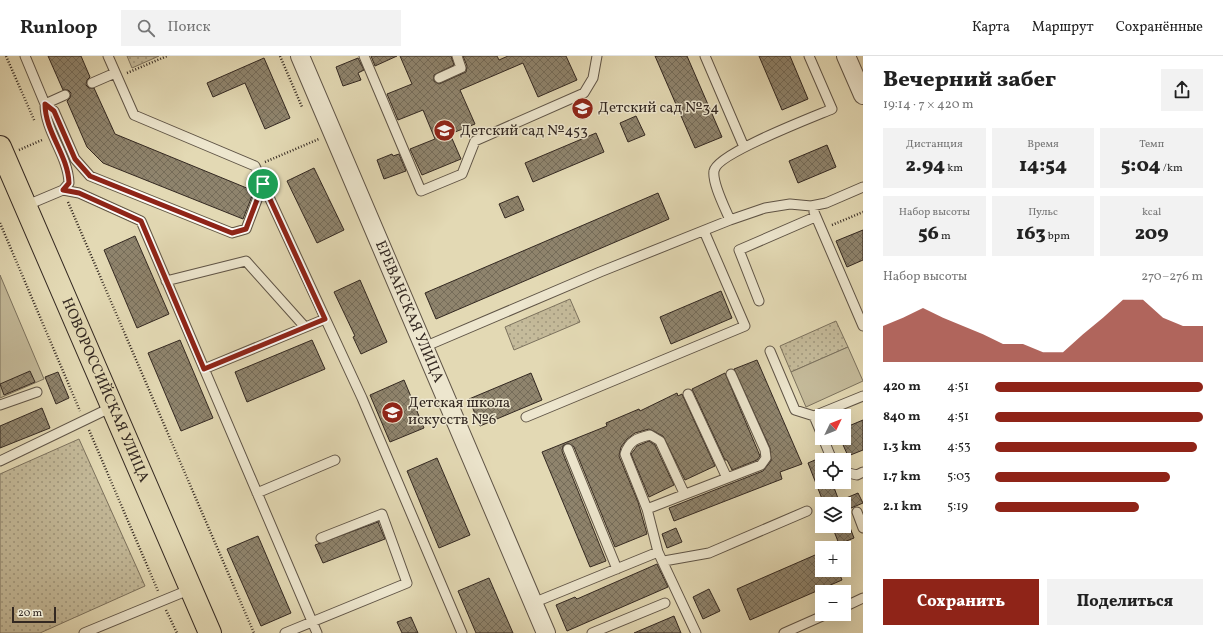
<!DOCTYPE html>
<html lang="ru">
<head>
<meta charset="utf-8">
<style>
  :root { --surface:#fff; --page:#f2f2f2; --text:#222; --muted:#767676; --line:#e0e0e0; --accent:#8f2418 }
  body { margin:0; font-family:Vollkorn,serif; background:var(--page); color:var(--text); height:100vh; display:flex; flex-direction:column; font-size:15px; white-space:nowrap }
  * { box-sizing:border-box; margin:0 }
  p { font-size:13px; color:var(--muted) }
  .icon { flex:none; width:22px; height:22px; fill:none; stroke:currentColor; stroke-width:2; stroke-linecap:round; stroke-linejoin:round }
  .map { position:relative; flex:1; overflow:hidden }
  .details { display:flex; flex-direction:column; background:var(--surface); width:360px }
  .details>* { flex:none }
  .needle { width:26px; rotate:47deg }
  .buttons { position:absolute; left:815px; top:353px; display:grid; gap:8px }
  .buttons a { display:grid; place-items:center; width:36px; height:36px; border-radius:0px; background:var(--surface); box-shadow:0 4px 16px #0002; font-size:20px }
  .scale { position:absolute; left:12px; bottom:10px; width:44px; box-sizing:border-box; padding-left:4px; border:2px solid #332821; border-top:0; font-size:11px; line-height:14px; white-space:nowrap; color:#332821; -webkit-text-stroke:3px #ede6ce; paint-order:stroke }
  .pin { position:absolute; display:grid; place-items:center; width:34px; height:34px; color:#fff; margin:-17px; border:2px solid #fff; border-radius:50%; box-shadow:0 1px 4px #0007 }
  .round { display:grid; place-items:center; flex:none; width:42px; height:42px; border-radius:0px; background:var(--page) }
  .head { display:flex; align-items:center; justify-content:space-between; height:68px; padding:0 20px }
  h1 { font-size:22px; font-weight:800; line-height:30px }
  .stats { display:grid; grid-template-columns:repeat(3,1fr); gap:6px; height:68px; padding:4px 20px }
  .stats div { display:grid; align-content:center; border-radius:0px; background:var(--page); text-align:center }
  .stats b { font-size:20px; font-weight:800 }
  .stats small { font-size:11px; font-weight:400 }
  .stats p { font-size:11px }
  .chart { height:112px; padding:8px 20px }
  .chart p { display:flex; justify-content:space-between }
  .chart svg { width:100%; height:72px; margin-top:4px; fill:var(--accent); opacity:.7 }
  .action { display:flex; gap:8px; margin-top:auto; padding:8px 20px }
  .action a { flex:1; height:46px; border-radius:0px; background:var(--accent); color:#fff; font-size:16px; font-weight:800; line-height:46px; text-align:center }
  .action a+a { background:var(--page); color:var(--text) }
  ul { padding:0 20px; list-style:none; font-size:13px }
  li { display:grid; grid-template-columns:64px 48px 1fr; align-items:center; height:30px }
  li i { height:10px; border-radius:5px; background:var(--accent) }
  header { display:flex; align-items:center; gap:24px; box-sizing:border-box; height:56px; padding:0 20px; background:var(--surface); border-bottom:1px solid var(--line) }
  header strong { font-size:19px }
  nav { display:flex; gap:22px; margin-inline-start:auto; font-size:14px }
  .search { width:280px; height:36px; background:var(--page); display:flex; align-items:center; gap:10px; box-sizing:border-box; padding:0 14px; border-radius:0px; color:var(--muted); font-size:15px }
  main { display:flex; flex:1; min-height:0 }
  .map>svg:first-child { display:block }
  .park { fill:url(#park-dots); stroke:#7c725e }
  .garden { fill:#c5bb9b; stroke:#7c725e }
  .building { fill:url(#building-cross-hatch); stroke:#332821 }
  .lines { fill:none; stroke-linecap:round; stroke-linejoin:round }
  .lane-casing { stroke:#5f5446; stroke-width:11 }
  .street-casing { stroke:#5f5446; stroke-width:20 }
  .primary-casing { stroke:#332821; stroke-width:24 }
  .path { stroke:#332821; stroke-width:2.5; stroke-dasharray:1 2; stroke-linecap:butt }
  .lane { stroke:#ede6ce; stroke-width:9 }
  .street { stroke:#ede6ce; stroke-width:18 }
  .primary { stroke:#e3d9b4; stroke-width:22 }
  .route-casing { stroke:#fff; stroke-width:8 }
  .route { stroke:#8f2418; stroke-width:5 }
  .labels { text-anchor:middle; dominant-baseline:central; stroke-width:3; stroke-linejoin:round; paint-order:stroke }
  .poi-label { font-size:15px; fill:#332821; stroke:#ede6ce; text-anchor:start }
  .street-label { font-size:15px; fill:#332821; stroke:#ede6ce }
</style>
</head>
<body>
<header>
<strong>Runloop</strong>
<div class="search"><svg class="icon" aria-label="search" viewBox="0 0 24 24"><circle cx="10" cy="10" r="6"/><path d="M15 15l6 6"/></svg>Поиск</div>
<nav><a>Карта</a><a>Маршрут</a><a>Сохранённые</a></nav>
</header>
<main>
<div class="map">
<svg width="863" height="577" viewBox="0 0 863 577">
  <defs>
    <pattern id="park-dots" width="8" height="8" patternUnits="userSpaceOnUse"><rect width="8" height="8" fill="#c5bb9b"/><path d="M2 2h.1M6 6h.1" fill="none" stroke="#a1987e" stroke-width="1.8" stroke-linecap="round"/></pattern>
    <pattern id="building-cross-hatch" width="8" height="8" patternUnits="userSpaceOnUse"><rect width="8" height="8" fill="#8f846d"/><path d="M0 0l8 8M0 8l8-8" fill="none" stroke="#756c59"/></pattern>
  </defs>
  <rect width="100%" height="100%" fill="#e3d9b4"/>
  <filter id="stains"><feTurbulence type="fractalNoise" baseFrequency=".005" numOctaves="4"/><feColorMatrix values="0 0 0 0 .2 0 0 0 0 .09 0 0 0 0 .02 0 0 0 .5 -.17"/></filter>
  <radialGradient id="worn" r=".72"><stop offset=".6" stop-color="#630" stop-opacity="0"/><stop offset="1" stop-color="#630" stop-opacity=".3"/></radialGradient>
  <!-- park -->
  <path class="park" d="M127 0H159L132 12Z
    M570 243 580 266 514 294 505 271Z
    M836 265 848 291 791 316 780 290Z
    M79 383 145 530 40 577H0V418Z"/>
  <!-- garden -->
  <path class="garden" d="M0 219 44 323 0 342Z
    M848 291 863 325 806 351 791 316Z"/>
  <!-- building -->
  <path class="building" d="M48 0H81L90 21 87 24 86 29 89 32H94L115 78 254 135 243 163 103 107 87 91 67 45 70 42 71 37 68 34H63Z
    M371 0H397L375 10Z
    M400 0H451L454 9 434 19V25L439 28 466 16 467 10 463 0H497L499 4 508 0H566L577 24 538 41 523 7 460 34 475 68 450 78 461 103 422 119 410 93 435 83 423 54 398 64 387 38 412 28Z
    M655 0H687L722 81 695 92Z
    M759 0H790L808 43 782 54Z
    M264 2 290 62 265 73 245 27 213 41 207 27Z
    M358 2 364 14 358 17 361 24 343 30 336 11Z
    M636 60 645 79 628 86 620 67Z
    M596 77 604 96 533 126 525 107Z
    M827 89 836 111 798 127 789 105Z
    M392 98 393 100 399 98 406 115 384 123 377 104Z
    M314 112 344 174 317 187 287 125Z
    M658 137 669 163 436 263 425 237Z
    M518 140 524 154 505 162 499 148Z
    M863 174V204L847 211 836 185Z
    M135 180 169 258 137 272 104 194Z
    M360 224 387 286 361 298 353 281 355 280 334 236Z
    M721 235 732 262 671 288 660 261Z
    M180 284 213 362 181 375 148 297Z
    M312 284 325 313 247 346 235 316Z
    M757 304 802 408 780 416 782 423 674 465 669 452 763 415 771 405 770 392 734 313Z
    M30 315 35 326 4 339 0 328Z
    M58 316 69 342 56 348 45 321Z
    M531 317 542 344 480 370 469 343Z
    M725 317 760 400 757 404 732 414 727 404H725L692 333Z
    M404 324 424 372 390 386 370 339Z
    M677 337 678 340 682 338 715 410 685 424 663 380 649 373 635 377 627 383 621 391 619 400 638 446 647 478 615 491 574 391 568 387 563 390 562 395 606 505 590 511 542 396 607 370 606 367 639 353 640 355Z
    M42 352 50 372 0 392V370Z
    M863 364V394L848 400 840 382H844V372Z
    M649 385 655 389 674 429 649 441 631 398 637 390Z
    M822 401V426H832L839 445 858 437 863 447 844 455V448H824L808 407Z
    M437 402 470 479 439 492 407 415Z
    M844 456 854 482 839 488 832 470H844Z
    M378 466 385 483 323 507 315 489Z
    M676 472 682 486 667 492 662 478Z
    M258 480 291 557 261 570 227 493Z
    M822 496V514H838L842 524 750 564 737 533Z
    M657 508 668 531 567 575 556 549 575 541 577 543Z
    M489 522 513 577H476L458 535Z
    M709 533 720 555 703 563 693 541Z
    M674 560 681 577H634Z
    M411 561 418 577H402L397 566Z"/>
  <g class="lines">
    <defs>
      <path id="lane" d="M25 0 45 48 54 55 75 103 90 120 232 177 246 173 263 128 255 110 134 59 108 0
        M364 0 421 135 462 118 475 85 584 37 593 22 597 0
        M705 0 744 91
        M439 22 461 12 457 0
        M92 27 115 17
        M263 128 362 342 462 577
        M63 134 79 137 141 165 317 577
        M25 150 63 134 69 127C68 99 45 76 45 48L65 39
        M814 156 863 270
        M730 164C725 152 712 127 714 115 716 98 813 61 832 53L809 0
        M166 225 246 205 305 271
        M759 245 739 194 815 161
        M424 291 600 216 730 164 765 152 790 148 811 150 826 147 863 131
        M770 295 795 354 814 360
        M204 313 325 263
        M688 338 727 422
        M0 349 37 336
        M526 361 745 270 704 175
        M822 379 814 360 863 340
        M823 382 832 404
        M568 393 617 513
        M0 405 112 351
        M844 416 857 419 863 416
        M257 437 335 404
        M684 437 660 385 650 379C637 382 629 385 625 398L647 453 658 496 696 577
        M647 453 761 409 766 402 765 394 731 318
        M857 456 863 472
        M664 505 709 497 807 455
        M533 547 658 496
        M844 551 863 542
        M84 577 191 533
        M285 577 407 527 382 458 321 482
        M592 577 665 547
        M784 577 827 558"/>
      <g id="street">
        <path id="s1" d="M300 0 546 577"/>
        <path d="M846 0 863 39"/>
      </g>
      <g id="primary">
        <path id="s2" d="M0 91 210 577"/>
      </g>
    </defs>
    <!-- lane casing -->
    <use href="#lane" class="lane-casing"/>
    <!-- street casing -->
    <use href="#street" class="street-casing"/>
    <!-- primary casing -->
    <use href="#primary" class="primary-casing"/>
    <!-- path -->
    <path class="path" d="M6 0 35 66
      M280 0 302 51
      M127 17 167 0
      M19 94 42 84
      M265 106 319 83
      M68 146 254 577
      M0 167 80 355
      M832 169 863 156
      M89 374 158 535
      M166 554 177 577"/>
    <!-- lane -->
    <use href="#lane" class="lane"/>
    <!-- street -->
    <use href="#street" class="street"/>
    <!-- primary -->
    <use href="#primary" class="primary"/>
  </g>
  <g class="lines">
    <defs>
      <path id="route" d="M45 48 54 55 75 103 90 120 232 177 246 173 263 128 325 263 204 313 141 165 79 137 63 134 69 127C68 99 45 76 45 48Z"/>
    </defs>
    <!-- route casing -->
    <use href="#route" class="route-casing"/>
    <!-- route -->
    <use href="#route" class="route"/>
  </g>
  <!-- icons -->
  <defs>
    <symbol id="school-disc" viewBox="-11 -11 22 22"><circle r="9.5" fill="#8f2418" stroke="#ede6ce"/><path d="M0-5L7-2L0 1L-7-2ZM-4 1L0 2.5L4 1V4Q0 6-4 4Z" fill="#fff"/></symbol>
  </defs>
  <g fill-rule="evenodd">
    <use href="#school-disc" x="570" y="40" width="25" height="25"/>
    <use href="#school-disc" x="432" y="62" width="25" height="25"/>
    <use href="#school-disc" x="380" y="344" width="25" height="25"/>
  </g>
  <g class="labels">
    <!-- poi labels -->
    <g class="poi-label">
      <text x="598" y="52">Детский сад №34</text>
      <text x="460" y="75">Детский сад №453</text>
      <text x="408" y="347">Детская школа<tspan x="408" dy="17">искусств №6</tspan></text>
    </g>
    <!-- street labels -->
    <g class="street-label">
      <text stroke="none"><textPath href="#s1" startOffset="278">ЕРЕВАНСКАЯ УЛИЦА</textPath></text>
      <text stroke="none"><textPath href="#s2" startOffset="265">НОВОРОССИЙСКАЯ УЛИЦА</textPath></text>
    </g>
  </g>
  <rect width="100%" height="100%" filter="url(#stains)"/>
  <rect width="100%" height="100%" fill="url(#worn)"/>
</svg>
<div class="buttons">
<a><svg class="needle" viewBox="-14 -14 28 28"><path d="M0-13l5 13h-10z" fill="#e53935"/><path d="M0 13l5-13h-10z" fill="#767676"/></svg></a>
<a><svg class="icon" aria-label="locate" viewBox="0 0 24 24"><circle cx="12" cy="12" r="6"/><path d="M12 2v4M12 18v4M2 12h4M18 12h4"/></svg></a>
<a><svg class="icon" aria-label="layers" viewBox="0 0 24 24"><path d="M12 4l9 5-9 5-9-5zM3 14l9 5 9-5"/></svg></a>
<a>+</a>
<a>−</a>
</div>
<div class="scale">20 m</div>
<div class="pin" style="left:263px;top:128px;background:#1e9e55"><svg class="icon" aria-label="arrive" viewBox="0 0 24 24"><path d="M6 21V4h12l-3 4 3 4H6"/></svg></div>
</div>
<section class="details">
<div class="head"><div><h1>Вечерний забег</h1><p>19:14 · 7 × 420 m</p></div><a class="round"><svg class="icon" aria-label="share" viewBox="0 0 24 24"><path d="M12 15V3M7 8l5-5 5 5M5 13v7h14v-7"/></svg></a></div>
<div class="stats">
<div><p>Дистанция</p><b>2.94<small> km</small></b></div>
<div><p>Время</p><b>14:54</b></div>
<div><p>Темп</p><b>5:04<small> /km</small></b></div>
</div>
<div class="stats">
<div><p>Набор высоты</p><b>56<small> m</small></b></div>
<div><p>Пульс</p><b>163<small> bpm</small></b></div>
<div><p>kcal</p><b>209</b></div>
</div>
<div class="chart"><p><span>Набор высоты</span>270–276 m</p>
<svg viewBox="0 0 160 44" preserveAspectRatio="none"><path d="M0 44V22L10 17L20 11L30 17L40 22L50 27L60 33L70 33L80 38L90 38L100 27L110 17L120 6L130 6L140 17L150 22L160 22V44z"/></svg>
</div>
<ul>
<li><b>420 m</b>4:51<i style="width:100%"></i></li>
<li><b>840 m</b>4:51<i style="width:100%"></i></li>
<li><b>1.3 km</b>4:53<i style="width:97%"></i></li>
<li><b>1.7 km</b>5:03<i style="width:84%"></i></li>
<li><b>2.1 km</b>5:19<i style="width:69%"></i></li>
</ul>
<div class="action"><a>Сохранить</a><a>Поделиться</a></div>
</section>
</main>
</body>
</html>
